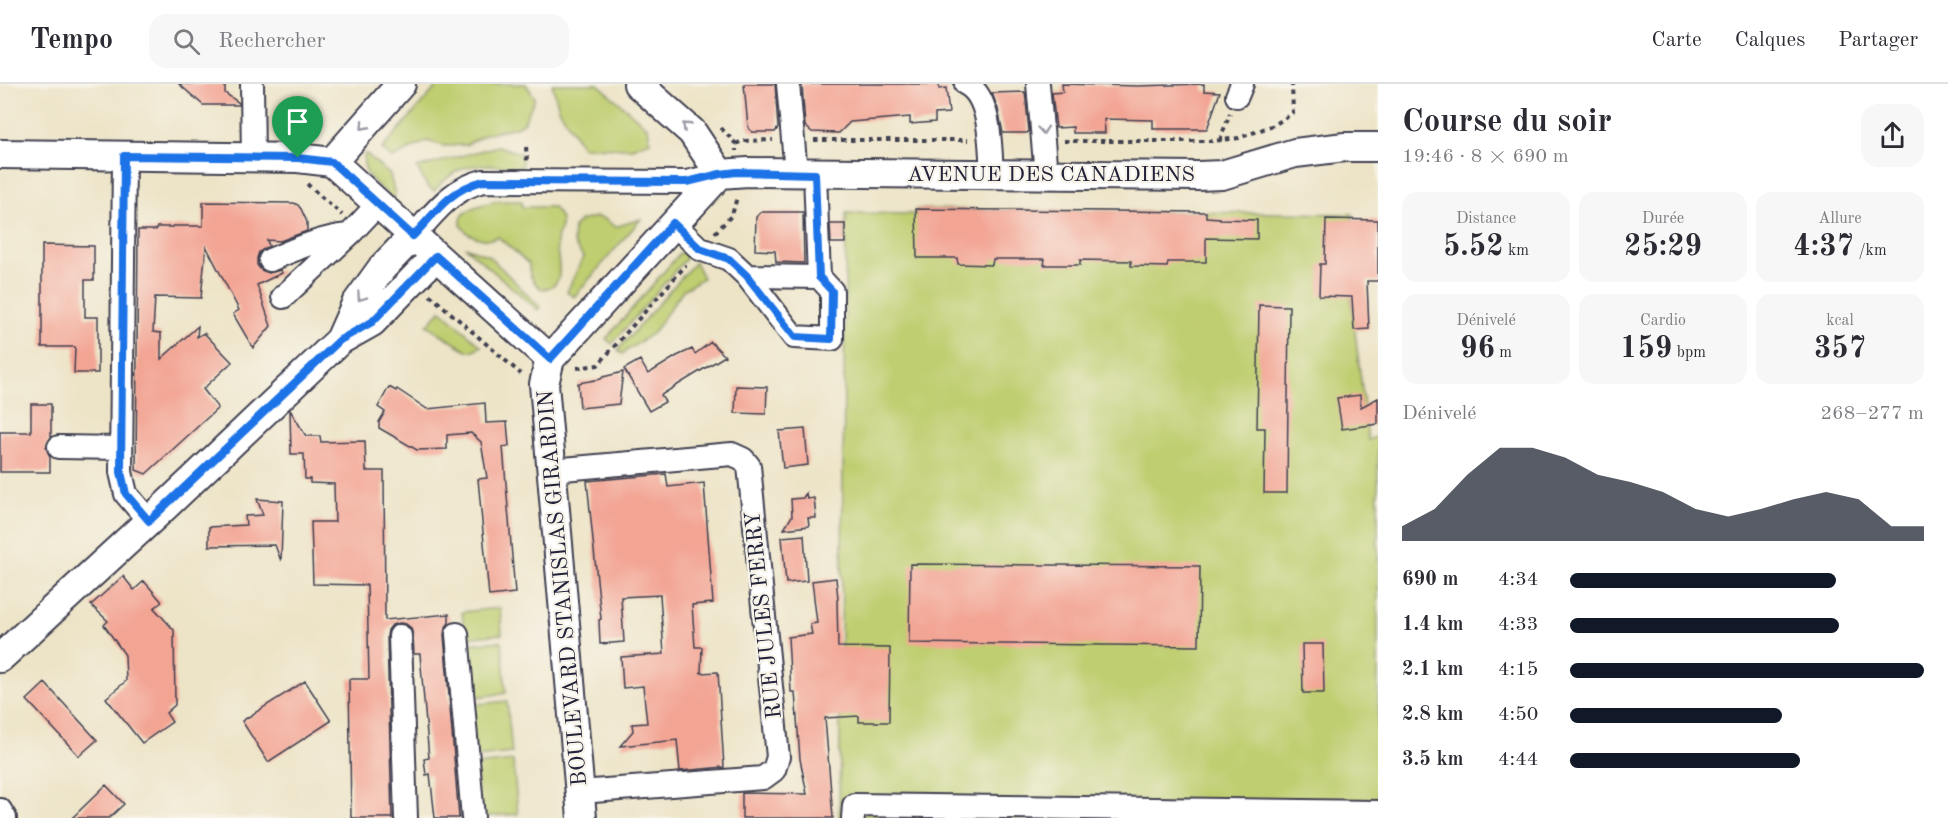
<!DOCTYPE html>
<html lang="fr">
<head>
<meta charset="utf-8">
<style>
  :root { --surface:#fff; --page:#f7f7f7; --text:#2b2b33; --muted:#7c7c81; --line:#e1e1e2; --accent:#111827 }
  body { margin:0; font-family:"Old Standard TT",serif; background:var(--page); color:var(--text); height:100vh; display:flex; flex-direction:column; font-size:22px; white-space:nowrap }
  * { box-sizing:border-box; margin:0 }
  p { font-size:20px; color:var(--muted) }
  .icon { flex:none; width:33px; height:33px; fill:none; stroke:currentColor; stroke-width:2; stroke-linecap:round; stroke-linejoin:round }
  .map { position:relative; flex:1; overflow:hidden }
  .sheet { display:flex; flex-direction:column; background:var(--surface); width:570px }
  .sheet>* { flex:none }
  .pin { position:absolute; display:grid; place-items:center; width:51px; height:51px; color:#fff; margin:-62px -26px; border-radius:50% 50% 50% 0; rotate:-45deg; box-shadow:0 0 6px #0007 }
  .pin .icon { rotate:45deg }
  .round { display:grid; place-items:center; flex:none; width:63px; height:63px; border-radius:18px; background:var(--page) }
  .summary { display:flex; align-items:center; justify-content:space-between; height:102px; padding:0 24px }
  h1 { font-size:33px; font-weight:700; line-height:45px }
  .stats { display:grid; grid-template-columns:repeat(3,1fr); gap:9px; height:102px; padding:6px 24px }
  .stats div { display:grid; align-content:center; border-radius:15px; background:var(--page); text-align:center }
  .stats b { font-size:30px; font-weight:700 }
  .stats small { font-size:16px; font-weight:400 }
  .stats p { font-size:16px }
  .chart { height:168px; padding:12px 24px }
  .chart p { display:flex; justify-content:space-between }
  .chart svg { width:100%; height:108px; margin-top:6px; fill:var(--accent); opacity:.7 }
  ul { padding:0 24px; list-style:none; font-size:20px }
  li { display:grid; grid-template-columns:96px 72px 1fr; align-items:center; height:45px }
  li i { height:15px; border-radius:8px; background:var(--accent) }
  header { display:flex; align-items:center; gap:36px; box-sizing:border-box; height:84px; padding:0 30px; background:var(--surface); border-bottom:2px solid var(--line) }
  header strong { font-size:28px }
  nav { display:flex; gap:33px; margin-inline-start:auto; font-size:21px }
  .search { width:420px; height:54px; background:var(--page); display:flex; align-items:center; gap:15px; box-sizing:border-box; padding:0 21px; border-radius:18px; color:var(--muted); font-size:22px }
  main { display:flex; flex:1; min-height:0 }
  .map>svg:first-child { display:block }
  .green { fill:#bfce70; stroke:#707856; stroke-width:1.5 }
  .building { fill:#f3a594 }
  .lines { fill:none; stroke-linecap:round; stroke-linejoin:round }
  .minor-casing { stroke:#403f50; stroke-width:26 }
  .major-casing { stroke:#403f50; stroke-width:32 }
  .path { stroke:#403f50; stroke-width:4; stroke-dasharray:4.5 4.5; stroke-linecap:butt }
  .minor { stroke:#fff; stroke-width:22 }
  .major { stroke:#fff; stroke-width:28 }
  .oneway { stroke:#9c9ca7 }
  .route-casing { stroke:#fff; stroke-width:12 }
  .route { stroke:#1a73e8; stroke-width:8 }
  .labels { text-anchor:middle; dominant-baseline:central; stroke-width:4.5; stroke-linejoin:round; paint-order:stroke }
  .street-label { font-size:22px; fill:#22223b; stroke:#f7f3e8 }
</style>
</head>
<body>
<header>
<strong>Tempo</strong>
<div class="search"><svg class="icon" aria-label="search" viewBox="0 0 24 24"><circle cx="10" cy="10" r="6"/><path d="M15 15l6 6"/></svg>Rechercher</div>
<nav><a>Carte</a><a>Calques</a><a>Partager</a></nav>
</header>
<main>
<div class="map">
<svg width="1378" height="734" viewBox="0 0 1378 734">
  <rect width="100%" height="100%" fill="#f7f3e8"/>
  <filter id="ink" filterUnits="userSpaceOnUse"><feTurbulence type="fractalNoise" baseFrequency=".0167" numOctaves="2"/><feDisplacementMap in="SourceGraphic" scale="12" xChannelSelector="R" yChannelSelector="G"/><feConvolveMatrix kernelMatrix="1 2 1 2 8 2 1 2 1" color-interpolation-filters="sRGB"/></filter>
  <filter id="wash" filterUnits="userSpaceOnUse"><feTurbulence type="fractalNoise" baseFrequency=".008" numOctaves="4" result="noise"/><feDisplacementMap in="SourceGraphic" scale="24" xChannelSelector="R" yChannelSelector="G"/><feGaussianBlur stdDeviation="1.35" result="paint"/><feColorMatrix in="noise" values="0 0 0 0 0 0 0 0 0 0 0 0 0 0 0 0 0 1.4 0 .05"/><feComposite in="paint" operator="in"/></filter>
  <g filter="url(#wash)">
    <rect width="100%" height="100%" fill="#ede4c7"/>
    <!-- green -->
    <path class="green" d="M439 0H526L535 14 524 38 516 43 486 50 466 61 444 62 427 57 392 74 382 65Z
      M552 0H598L648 44 650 57 632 64 582 63 559 25Z
      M498 62 522 70V83C481 82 463 73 434 107L427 102 417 84Z
      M365 69 390 91 395 111 393 115C379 102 359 91 365 69Z
      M496 117H522V123H553C570 143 556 142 557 162 557 178 568 203 542 205 532 198 529 192 529 180L498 153C480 161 451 145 464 130 471 122 486 120 496 117Z
      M916 125 1353 130 1350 187 1352 222 1368 356 1378 352V734H839L846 129 916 130Z
      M596 133 605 135 615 143 641 135 574 213 567 208 583 173 573 158 574 143 580 137Z
      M465 163 489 172 540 223 538 226Z
      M681 168 689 171 612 260 606 255Z
      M695 178 703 194 683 206 653 249 622 270 618 266Z
      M441 226 481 262 472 267H467L427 241Z
      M500 524 502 550 465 554 462 528Z
      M502 557 506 609 469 614 465 560Z
      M507 617 512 669 476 673 470 621Z
      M513 677 518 730 480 733 476 681Z"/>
    <g id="blocks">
      <!-- building -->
      <path class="building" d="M179 0H225V9L239 19V21H203Z
        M744 0H775L778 44 775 48H752L748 43Z
        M802 0H939V5L946 4 949 29 935 30V38L910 40V33L850 38 839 49 812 48 805 42Z
        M1062 0 1138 2 1204 0V7L1220 8 1207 45H1153V36L1104 35 1105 49H1073V43L1056 44 1052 9 1063 8Z
        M1025 8 1029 47 1027 49H1003L998 25 992 9Z
        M203 118 294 119 298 121 301 125 307 138V147L280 157 267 156 269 162 259 168 257 174V181L261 186 269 189 281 186 282 189 257 201 271 242 253 264 233 230 239 226 206 162 201 214 155 213 153 248 161 249V275L198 242 197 253 204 249 232 278 203 305 218 324 146 390 136 386 138 146H156L157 143H173V142H203Z
        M916 125 1206 128V133L1220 134V135L1257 136V155L1206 154V178H1168L1167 183 1131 182V177L1080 176V181H1044L1045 175H993L992 181 958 180 957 174H917Z
        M761 128H803L804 179 776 178 775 167 755 166 756 133Z
        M1326 135 1378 136V197H1367L1369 245 1354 246 1352 213 1319 212 1320 180H1325Z
        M830 140H845V159H831Z
        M42 161 94 162V196H85V233H98V289H74L75 263H42Z
        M1259 221 1289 222 1287 409H1264L1265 344H1257Z
        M711 258 725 272 661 311 665 318 649 327 624 285 640 276 648 290 677 272 692 265 695 270Z
        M623 288 619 320 580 324 578 299 601 295 603 293Z
        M736 302 767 303 766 330 735 329Z
        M389 303 396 307 397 305 427 325 485 319 486 339 507 338 509 362 503 363 515 509 489 512 478 395 487 394 481 358 471 349 447 351V365L417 366 379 344V338L385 328 378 323Z
        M1360 311 1361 323 1378 314V340L1342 345 1337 314Z
        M31 320H51V353L46 363 50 373V388H0V348H31Z
        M290 326 306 352H320L321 358 365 357 366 387H384L385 536 449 530V539L445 544 444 551 459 734H435L430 690 426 691 424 675 429 674 420 570H414L413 552 411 544 406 540 400 539 392 541 388 546 387 552 392 734H351L349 595H369L367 501 313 500 311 438H335L334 400 310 399V395H305L304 370H291Z
        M805 345 808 381 783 384 779 347Z
        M666 390 668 403 704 399 713 519 692 521 695 563H702L701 589 718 588 724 683 680 687 677 656 620 662 633 647 632 640 647 639 643 602 623 604 621 573 664 570 660 511 621 513 624 558 600 560 599 536 601 535 587 397Z
        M806 409 807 415 814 414 816 434H808L809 442 784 445 792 432 791 415 803 414Z
        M257 415 283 417 281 477 275 461 209 462V443L246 441 245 432 263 431Z
        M804 451 807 497 786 499 782 453Z
        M910 480 1200 482 1199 562 909 559Z
        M123 492 134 506 144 497 162 518 154 524 174 546 175 621 166 629 172 638 142 659 106 614 126 597 125 571 104 541 108 537 91 521Z
        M836 494 838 515 837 516 838 563 890 564 889 638H859V632L825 634 833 734H742V709L807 710 800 675 795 608H791L788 553 812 550 810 540 817 539 812 497Z
        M1302 560H1323L1324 609H1303Z
        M305 597 331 637 268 678 242 637Z
        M45 599 97 656 79 672 27 616Z
        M106 701 124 720 109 734H72Z"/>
    </g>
  </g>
  <g filter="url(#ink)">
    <use href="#blocks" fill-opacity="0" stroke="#403f50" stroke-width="1.5"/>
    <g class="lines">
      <defs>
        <path id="minor" d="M252 0 253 74
          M788 0 796 89
          M966 0C992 13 990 66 992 91
          M1038 0 1046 91
          M1237 12 1242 0
          M124 72 121 388 126 410 149 437
          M673 139 700 165 729 175 747 192 819 193 815 90
          M413 152C436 128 449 106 483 97L687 98 720 90
          M270 176C296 165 320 154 348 151
          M747 192 794 253 832 255V207L819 193
          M283 213 352 148 378 120
          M59 363 121 364
          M552 386 732 370 743 375 749 382 778 673 774 686 763 694 580 708
          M457 550 473 734
          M400 552 406 734
          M0 726 5 734
          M853 734 854 721 1378 728"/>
        <path id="major" d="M638 0 692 48 720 90
          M0 70 298 74 332 78 550 275
          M332 78 401 0
          M720 90 748 88 1198 92 1222 91 1295 69 1345 63H1378
          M340 256 356 220 382 184 413 152
          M0 574 159 428 340 256 372 238 436 172
          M582 734 544 300 550 275 720 90"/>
      </defs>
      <!-- minor casing -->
      <use href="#minor" class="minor-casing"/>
      <!-- major casing -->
      <use href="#major" class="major-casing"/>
      <!-- path -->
      <path class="path" d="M721 44 736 60V67
        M814 56H968
        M1220 56 1230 29
        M1064 57H1212L1239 54 1274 41 1293 29 1292 0
        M736 60 742 57 773 56
        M526 63 527 77
        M307 100 342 131
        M715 149 732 131 737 113
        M430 211 521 290
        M577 284 598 281 686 181"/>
      <!-- minor -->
      <use href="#minor" class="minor"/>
      <!-- major -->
      <use href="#major" class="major"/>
    </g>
    <!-- one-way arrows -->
    <defs><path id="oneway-chevron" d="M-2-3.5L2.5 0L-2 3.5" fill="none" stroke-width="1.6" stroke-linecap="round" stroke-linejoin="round" transform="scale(1.5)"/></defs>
    <g class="oneway">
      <use href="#oneway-chevron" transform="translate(364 42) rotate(132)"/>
      <use href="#oneway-chevron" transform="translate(686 42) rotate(-137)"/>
      <use href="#oneway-chevron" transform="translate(1043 46) rotate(85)"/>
      <use href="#oneway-chevron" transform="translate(361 213) rotate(125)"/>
    </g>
  </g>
  <g class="lines" filter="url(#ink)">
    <defs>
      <path id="route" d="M124 72 298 74 332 78 413 152C436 128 449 106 483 97L687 98 720 90 737 88 815 90 819 193 832 207 831 255 795 253 747 192 729 175 700 165 673 139 550 275 436 172 372 238 340 256 149 437 126 410 121 388Z"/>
    </defs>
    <!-- route casing -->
    <use href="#route" class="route-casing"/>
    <!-- route -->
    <use href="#route" class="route"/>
  </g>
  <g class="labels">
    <!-- street labels -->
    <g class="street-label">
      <text x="1051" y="91">AVENUE DES CANADIENS</text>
      <text transform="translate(563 504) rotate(-95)">BOULEVARD STANISLAS GIRARDIN</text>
      <text transform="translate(764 531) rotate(-96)">RUE JULES FERRY</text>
    </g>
  </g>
</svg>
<div class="pin" style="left:298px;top:74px;background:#1e9e55"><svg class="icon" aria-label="arrive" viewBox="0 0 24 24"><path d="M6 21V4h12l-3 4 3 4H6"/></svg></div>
</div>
<section class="sheet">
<div class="summary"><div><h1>Course du soir</h1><p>19:46 · 8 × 690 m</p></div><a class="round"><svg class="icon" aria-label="share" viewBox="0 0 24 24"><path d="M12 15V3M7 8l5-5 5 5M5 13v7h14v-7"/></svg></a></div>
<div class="stats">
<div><p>Distance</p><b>5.52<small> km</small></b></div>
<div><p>Durée</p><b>25:29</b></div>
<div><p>Allure</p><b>4:37<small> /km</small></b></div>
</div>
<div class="stats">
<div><p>Dénivelé</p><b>96<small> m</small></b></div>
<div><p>Cardio</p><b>159<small> bpm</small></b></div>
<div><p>kcal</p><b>357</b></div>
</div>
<div class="chart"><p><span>Dénivelé</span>268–277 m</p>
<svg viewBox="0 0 160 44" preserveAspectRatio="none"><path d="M0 44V38L10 31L20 17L30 6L40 6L50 10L60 17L70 20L80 24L90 31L100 34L110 31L120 27L130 24L140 27L150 38L160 38V44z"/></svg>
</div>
<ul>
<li><b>690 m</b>4:34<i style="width:75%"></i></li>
<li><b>1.4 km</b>4:33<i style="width:76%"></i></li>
<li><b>2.1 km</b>4:15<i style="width:100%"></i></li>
<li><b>2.8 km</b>4:50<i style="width:60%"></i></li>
<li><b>3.5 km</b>4:44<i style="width:65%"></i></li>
</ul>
</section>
</main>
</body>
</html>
